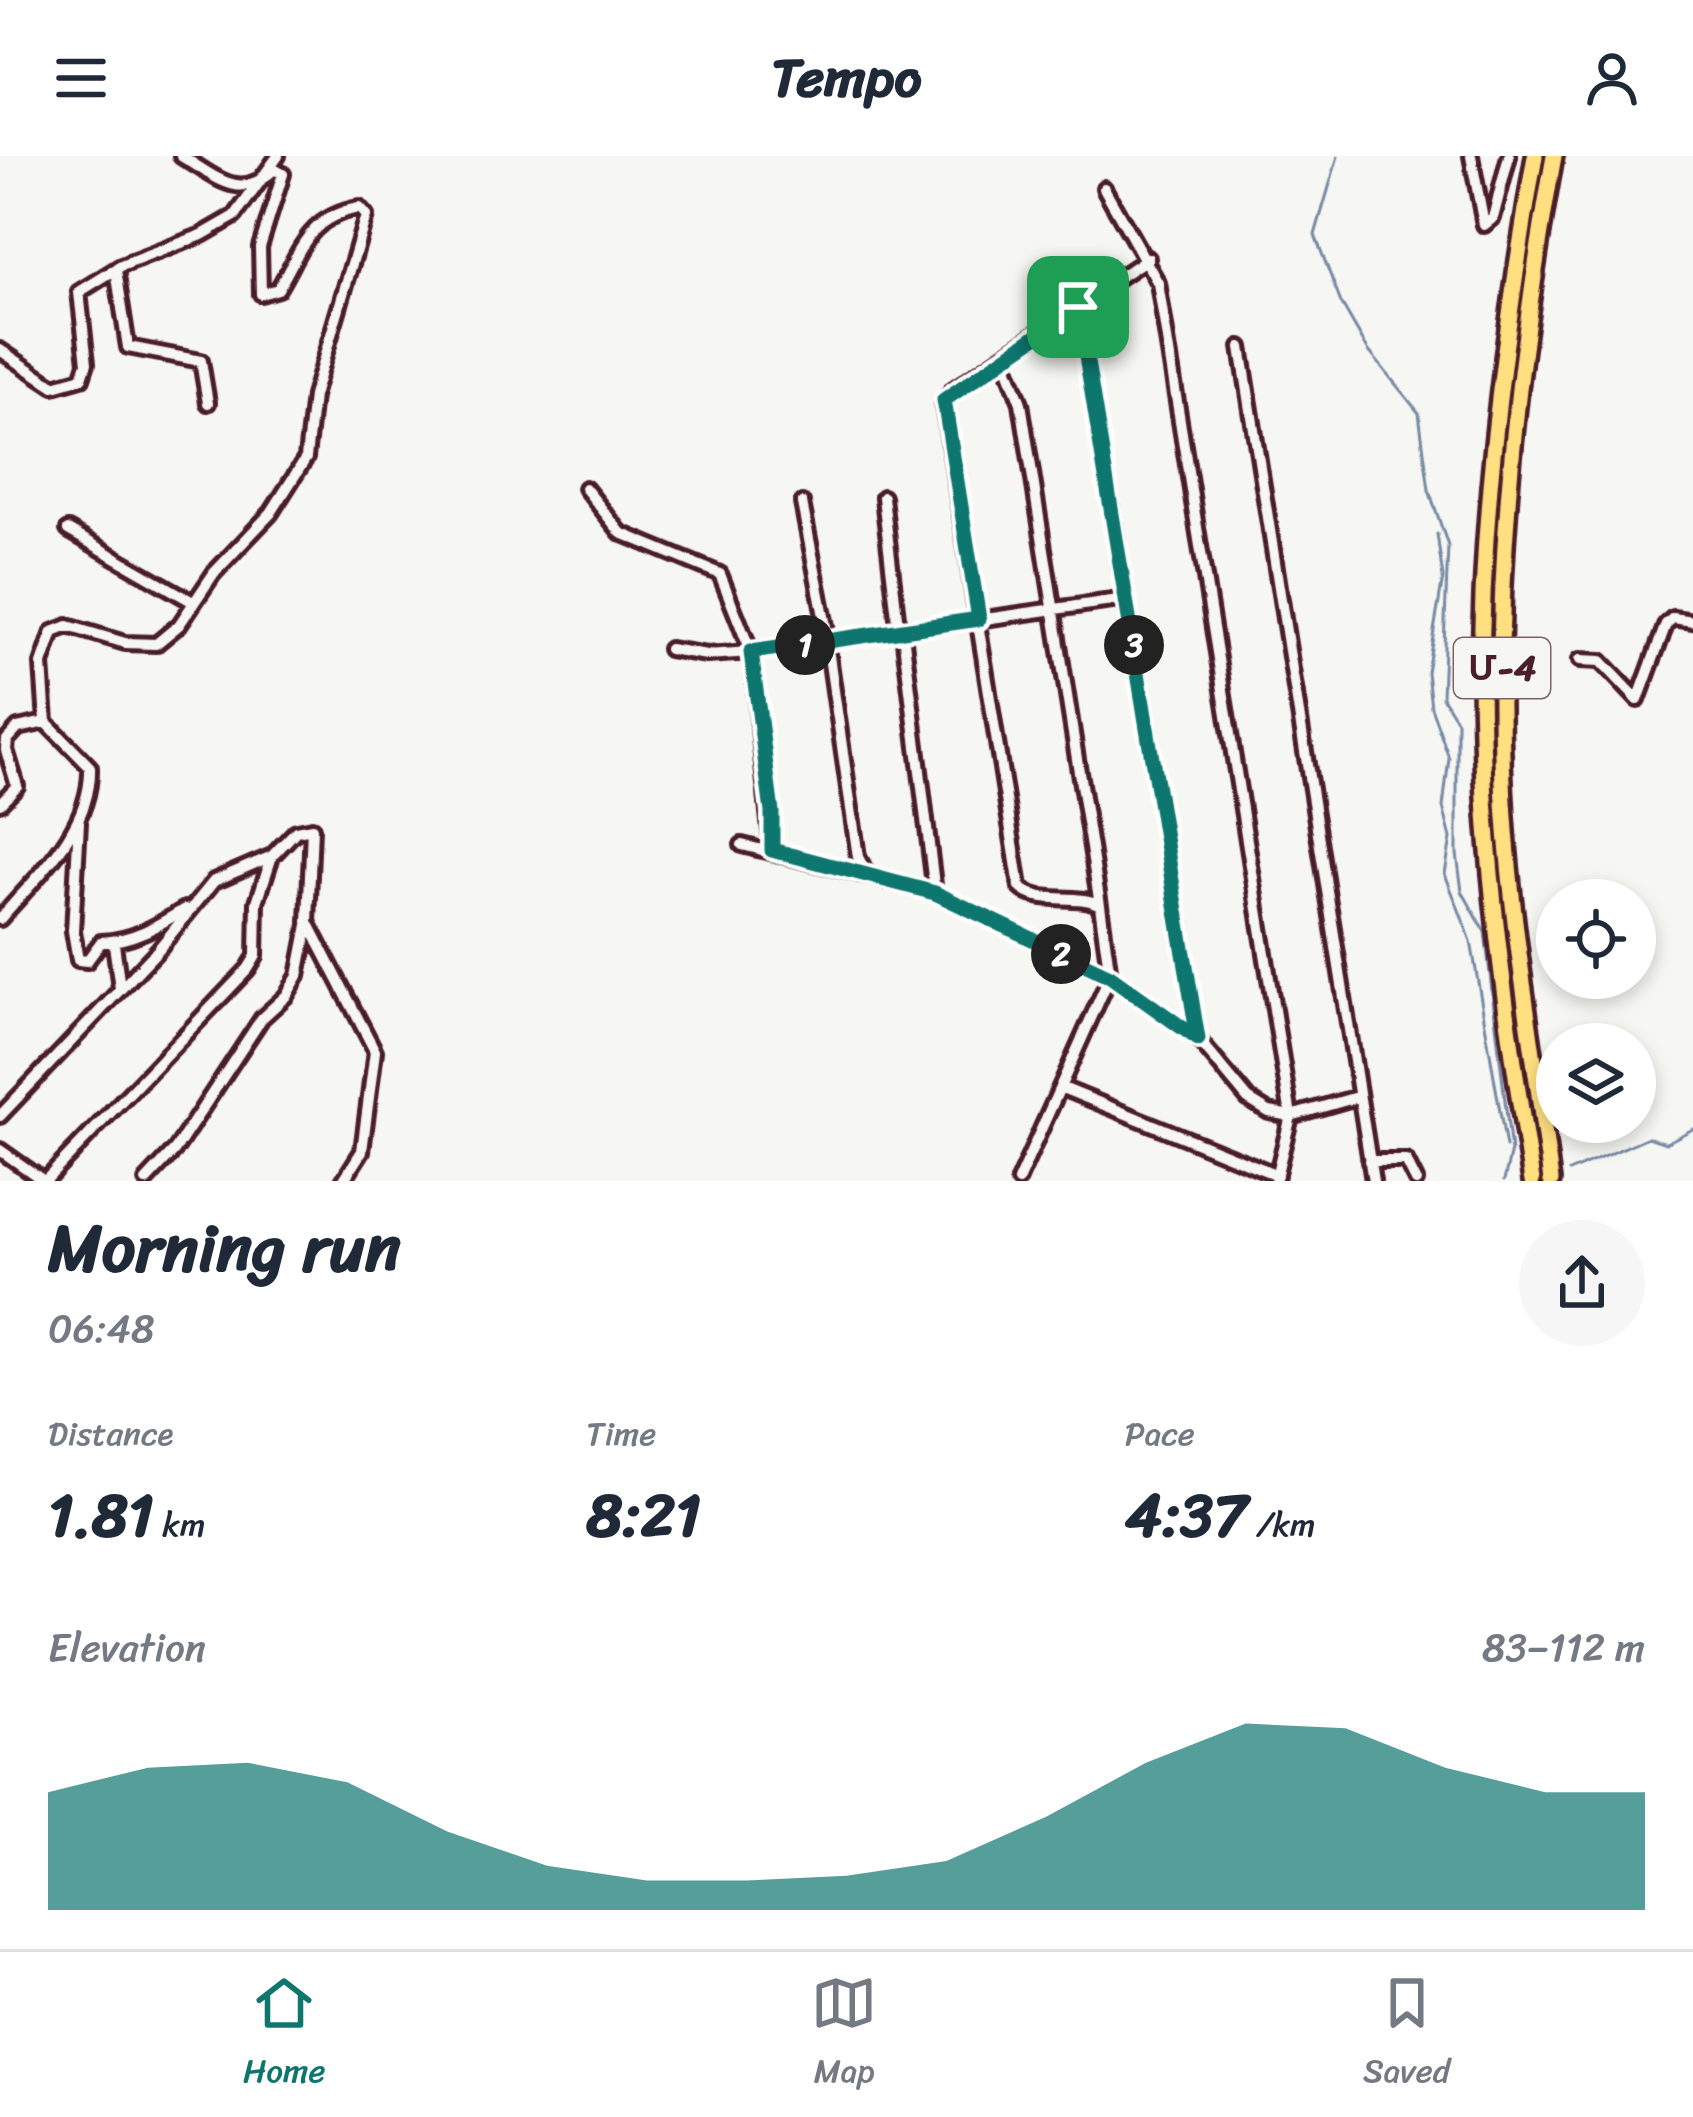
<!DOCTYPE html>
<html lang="en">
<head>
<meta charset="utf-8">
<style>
  :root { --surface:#fff; --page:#f6f6f7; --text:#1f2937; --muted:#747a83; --line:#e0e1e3; --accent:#0f766e }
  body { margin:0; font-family:Sriracha,"Noto Sans Armenian",sans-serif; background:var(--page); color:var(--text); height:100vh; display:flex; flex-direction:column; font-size:45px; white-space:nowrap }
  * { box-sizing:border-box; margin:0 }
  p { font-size:39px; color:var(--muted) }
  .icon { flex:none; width:66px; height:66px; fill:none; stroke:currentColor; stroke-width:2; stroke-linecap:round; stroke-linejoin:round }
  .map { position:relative; height:1025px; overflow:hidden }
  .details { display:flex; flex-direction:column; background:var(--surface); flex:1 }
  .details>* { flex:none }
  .fabs { position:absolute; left:1536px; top:723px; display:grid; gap:24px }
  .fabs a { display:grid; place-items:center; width:120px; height:120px; border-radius:50%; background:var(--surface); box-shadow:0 6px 18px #0003; font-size:60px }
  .pin { position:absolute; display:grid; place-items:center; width:102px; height:102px; color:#fff; margin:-51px; border-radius:24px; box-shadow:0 6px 18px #0006 }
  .km { position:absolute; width:60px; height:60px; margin:-30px; border-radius:50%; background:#222; color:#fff; font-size:33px; line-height:60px; text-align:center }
  .round { display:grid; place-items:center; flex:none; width:126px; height:126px; border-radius:63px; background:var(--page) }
  .head { display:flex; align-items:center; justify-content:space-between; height:204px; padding:0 48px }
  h1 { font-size:66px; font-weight:800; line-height:90px }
  .stats { display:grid; grid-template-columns:repeat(3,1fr); gap:18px; height:204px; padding:12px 48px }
  .stats div { display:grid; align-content:center }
  .stats b { font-size:60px; font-weight:800 }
  .stats small { font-size:33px; font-weight:400 }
  .stats p { font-size:33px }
  .chart { height:336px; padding:24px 48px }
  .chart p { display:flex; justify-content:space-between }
  .chart svg { width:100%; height:216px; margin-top:12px; fill:var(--accent); opacity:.7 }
  header { display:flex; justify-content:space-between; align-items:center; height:156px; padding:0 48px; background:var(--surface); font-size:54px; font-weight:800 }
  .tabs { display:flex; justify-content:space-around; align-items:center; height:168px; border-top:3px solid var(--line); background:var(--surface); font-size:33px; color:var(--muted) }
  .tabs a { display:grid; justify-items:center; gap:6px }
  .tabs .current { color:var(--accent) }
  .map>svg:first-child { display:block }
  .green { fill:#a7edba; stroke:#788672; stroke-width:3 }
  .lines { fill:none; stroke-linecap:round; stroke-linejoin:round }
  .stream { stroke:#778aa5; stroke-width:3 }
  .minor-casing { stroke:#4a1f2b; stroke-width:20 }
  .highway-casing { stroke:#4a1f2b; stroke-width:24 }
  .minor { stroke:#f6f6f2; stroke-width:10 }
  .highway { stroke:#ffdf80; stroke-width:15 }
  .route-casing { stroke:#fff; stroke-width:24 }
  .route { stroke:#0f766e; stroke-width:15 }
  .labels { text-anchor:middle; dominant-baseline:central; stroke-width:9; stroke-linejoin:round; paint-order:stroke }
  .shield { fill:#f6f6f2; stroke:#7e6067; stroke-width:3 }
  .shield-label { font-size:36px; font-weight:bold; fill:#4a1f2b }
</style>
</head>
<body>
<header><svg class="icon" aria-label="menu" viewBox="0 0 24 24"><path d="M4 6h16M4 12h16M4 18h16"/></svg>Tempo<svg class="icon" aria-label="person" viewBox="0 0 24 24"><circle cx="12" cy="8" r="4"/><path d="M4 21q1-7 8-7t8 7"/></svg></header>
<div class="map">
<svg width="1693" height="1025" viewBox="0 0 1693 1025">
  <rect width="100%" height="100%" fill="#f6f6f2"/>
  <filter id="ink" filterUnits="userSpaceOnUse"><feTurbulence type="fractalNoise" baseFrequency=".00833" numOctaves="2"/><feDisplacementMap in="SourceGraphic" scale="24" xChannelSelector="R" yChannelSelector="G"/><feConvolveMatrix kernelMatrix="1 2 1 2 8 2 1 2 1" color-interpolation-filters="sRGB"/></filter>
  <g filter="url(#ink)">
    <!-- green -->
    <path class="green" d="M1544 0H1550L1501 346 1496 489 1544 1025H1539C1518 872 1493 717 1489 562 1485 373 1511 186 1544 0Z"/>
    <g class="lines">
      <!-- stream -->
      <path class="stream" d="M1338 0 1315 79 1341 147 1368 194 1419 257 1429 334 1448 390 1442 541 1457 565V698L1462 735 1485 776 1511 995 1504 1025
        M1437 378 1443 422 1427 516 1431 551 1449 602 1443 651 1451 682 1445 718 1471 785 1506 991
        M1569 1016 1648 981 1666 987 1693 973"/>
      <defs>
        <path id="minor" d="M1471 0 1484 69 1493 62 1509 0
          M1104 32 1158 127 1291 960 1275 1025
          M116 114 128 191 201 205 208 247
          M1078 151 1198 883
          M1241 191 1373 1025
          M0 194 54 230 82 222 87 207 79 136 121 110 202 79 235 60 278 0
          M1003 200 1021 247 1100 749
          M585 332 621 377 720 418 751 496 772 694
          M883 341 899 478
          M802 347 829 486
          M68 374 193 446
          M903 477 935 737
          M827 486 858 701 867 718
          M669 493 707 499 751 496 1126 443
          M1580 504 1601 505 1638 544 1666 468 1673 462 1693 465
          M6 594 7 584 18 572 46 566 42 508 53 476 68 470 125 487 156 488 179 469 214 417 271 357 306 302 313 240 366 60 359 52C307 61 301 95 278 133L261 138 260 91 283 18 274 13C240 47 217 21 181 0
          M0 647 17 630 6 594
          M79 666 73 775 78 804 87 805 101 786C133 785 157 770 185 753
          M742 689 935 737 1110 820 1198 883 1248 943 1269 956 1291 960 1357 941
          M0 763C37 720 92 672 90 611L46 566
          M114 788 120 832
          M1060 931 1277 1019
          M0 960 157 795 214 725 272 700 296 675 312 672 308 766 375 895 362 995 343 1025
          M0 994 44 1025
          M1369 1005H1406L1416 1025
          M45 1025 248 813 256 800 257 746 272 700
          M146 1025 175 994 262 862 286 840 298 820 308 769
          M1018 1025 1110 820 1100 749C1076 736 1038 750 1020 731L943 248 952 234 1148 102"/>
        <path id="highway" d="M1532 1025C1509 879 1487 729 1482 581 1476 387 1502 191 1535 0
          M1551 1025C1534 893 1509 760 1503 626 1493 417 1517 206 1554 0"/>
      </defs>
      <!-- minor casing -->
      <use href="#minor" class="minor-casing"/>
      <!-- highway casing -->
      <use href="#highway" class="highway-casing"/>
      <!-- minor -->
      <use href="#minor" class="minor"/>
      <!-- highway -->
      <use href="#highway" class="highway"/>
    </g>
  </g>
  <g class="lines" filter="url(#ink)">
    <defs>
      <path id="route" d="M1078 151 1198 883 1110 820 935 737 772 694V656L751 496 979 463 944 244Z"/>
    </defs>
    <!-- route casing -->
    <use href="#route" class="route-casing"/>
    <!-- route -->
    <use href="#route" class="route"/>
  </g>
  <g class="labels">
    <!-- shield labels -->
    <rect class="shield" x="1454" y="482" width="96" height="60" rx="9"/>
    <g class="shield-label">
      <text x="1502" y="512">Մ-4</text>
    </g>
  </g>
</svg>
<div class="fabs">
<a><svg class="icon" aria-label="locate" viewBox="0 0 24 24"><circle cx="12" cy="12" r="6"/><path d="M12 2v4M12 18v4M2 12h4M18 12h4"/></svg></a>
<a><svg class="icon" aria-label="layers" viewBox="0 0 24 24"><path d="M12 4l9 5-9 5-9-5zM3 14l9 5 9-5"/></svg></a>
</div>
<div class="pin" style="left:1078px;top:151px;background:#1e9e55"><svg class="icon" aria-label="arrive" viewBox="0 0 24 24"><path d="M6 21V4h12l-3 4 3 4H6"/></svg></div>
<b class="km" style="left:805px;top:489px">1</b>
<b class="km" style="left:1061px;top:798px">2</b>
<b class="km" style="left:1134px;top:489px">3</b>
</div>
<section class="details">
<div class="head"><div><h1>Morning run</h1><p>06:48</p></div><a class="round"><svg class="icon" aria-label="share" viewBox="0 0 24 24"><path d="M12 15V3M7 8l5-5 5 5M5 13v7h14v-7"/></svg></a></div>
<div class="stats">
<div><p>Distance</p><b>1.81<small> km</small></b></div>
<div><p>Time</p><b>8:21</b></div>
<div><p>Pace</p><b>4:37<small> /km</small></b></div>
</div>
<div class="chart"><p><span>Elevation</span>83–112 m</p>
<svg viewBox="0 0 160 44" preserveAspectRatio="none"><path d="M0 44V20L10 15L20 14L30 18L40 28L50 35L60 38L70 38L80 37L90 34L100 25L110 14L120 6L130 7L140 15L150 20L160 20V44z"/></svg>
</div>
</section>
<nav class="tabs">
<a class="current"><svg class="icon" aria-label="home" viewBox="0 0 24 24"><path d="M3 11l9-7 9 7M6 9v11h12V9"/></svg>Home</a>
<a><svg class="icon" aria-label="map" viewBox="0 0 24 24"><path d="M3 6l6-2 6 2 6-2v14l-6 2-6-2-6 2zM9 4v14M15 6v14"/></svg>Map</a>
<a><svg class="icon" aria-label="saved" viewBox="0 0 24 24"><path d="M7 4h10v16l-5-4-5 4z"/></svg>Saved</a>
</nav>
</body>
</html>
